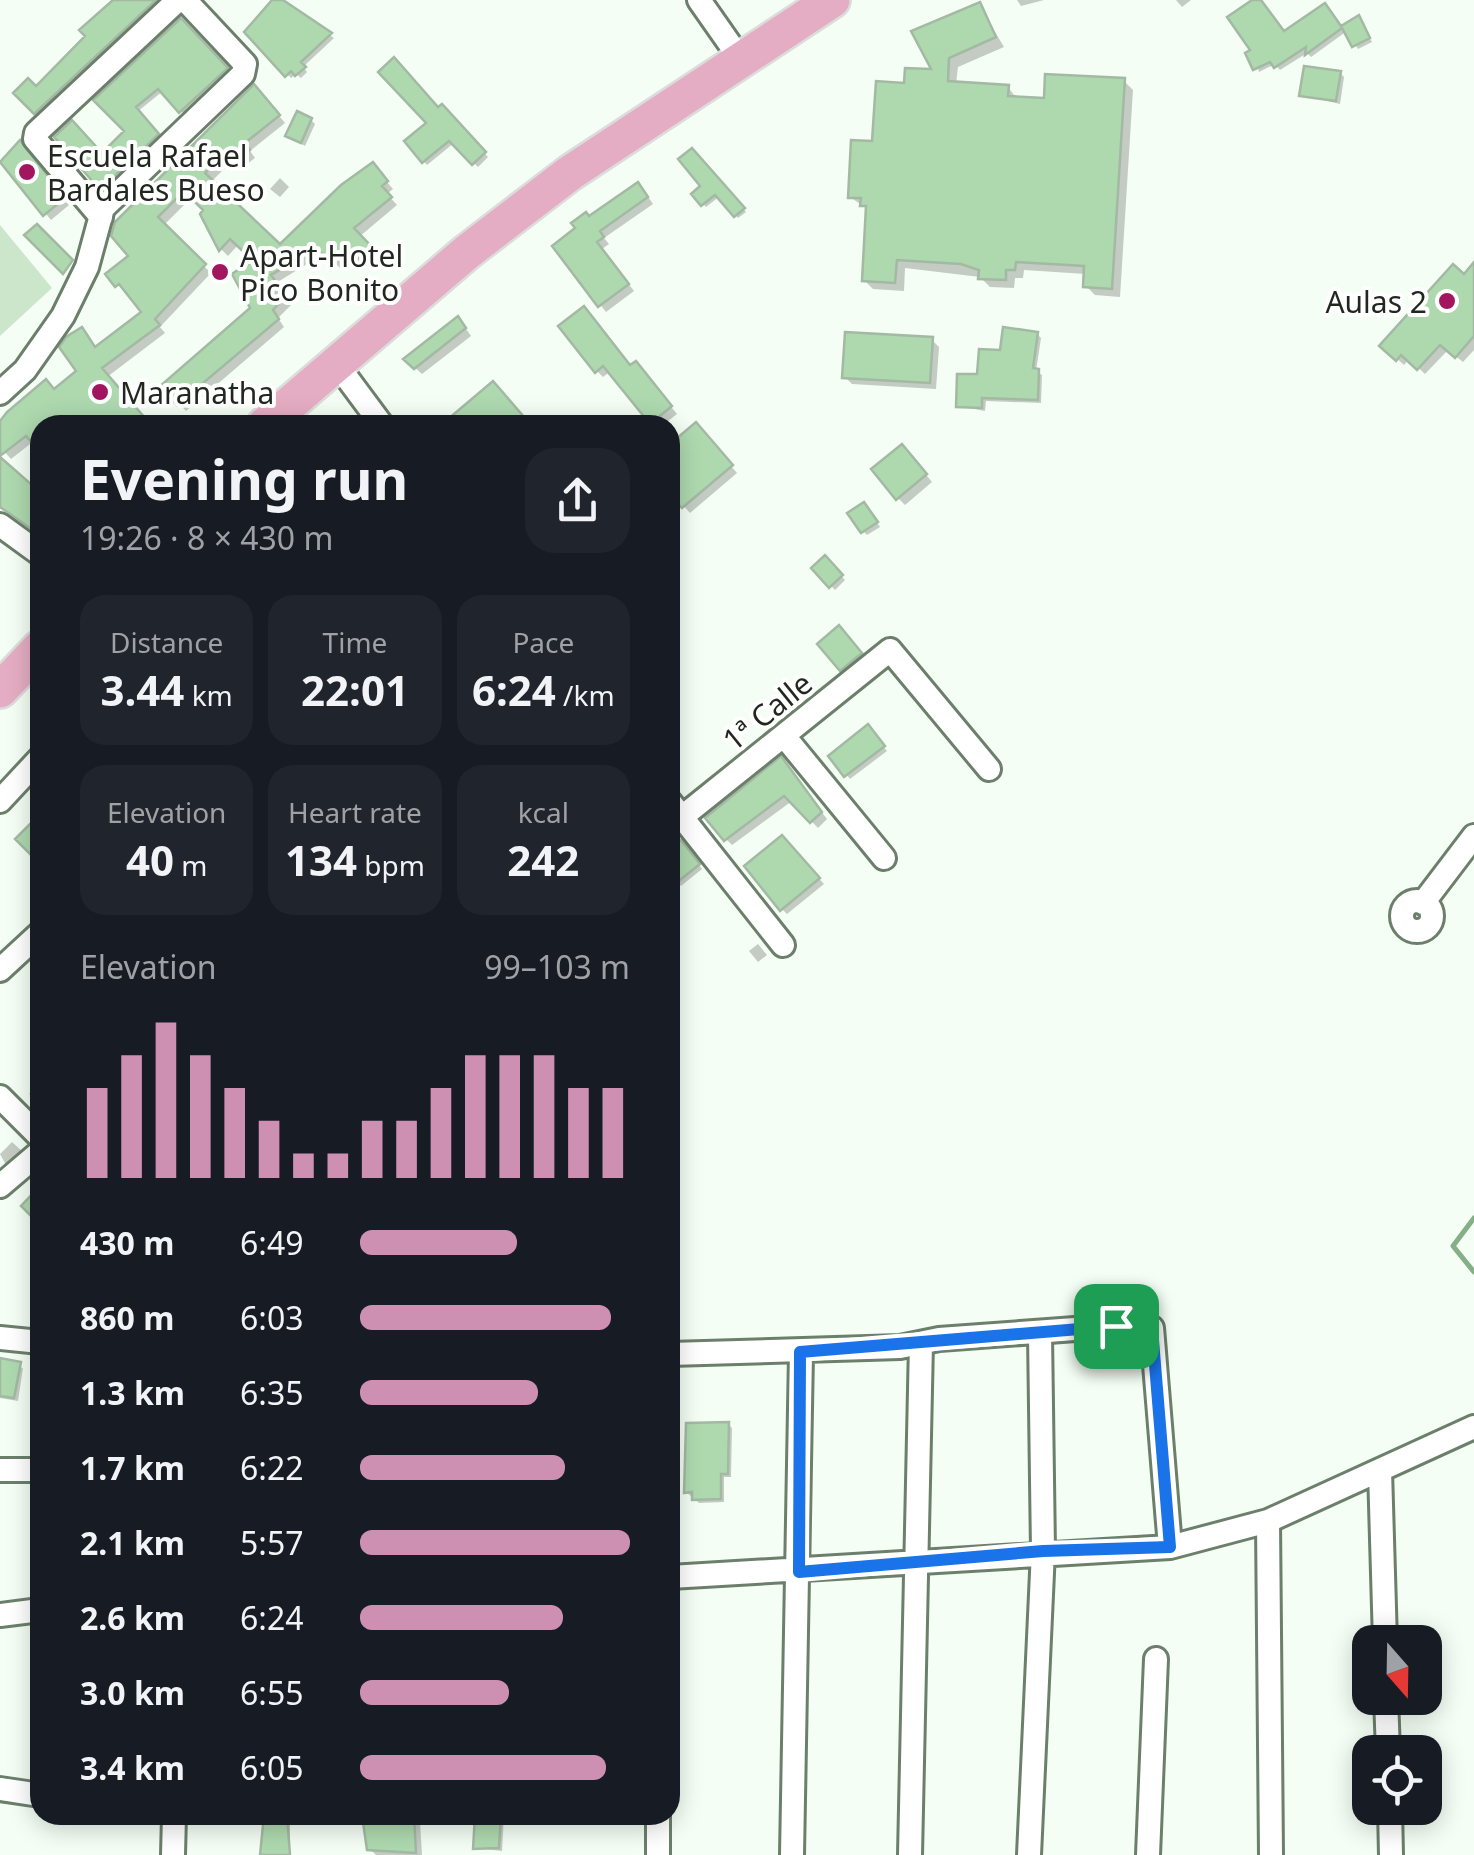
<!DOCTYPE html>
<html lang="en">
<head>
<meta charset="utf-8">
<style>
  :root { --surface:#171b24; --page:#20242c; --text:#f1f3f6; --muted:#9ea1a6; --accent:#cd90b2 }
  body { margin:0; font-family:"Noto Sans",sans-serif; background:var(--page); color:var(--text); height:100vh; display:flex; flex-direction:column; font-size:38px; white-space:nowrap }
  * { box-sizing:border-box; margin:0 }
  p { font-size:32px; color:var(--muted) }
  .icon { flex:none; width:55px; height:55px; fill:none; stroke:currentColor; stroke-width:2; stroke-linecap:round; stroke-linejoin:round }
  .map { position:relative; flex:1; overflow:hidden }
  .panel { position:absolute; left:30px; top:415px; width:650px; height:1410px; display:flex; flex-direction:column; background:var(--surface); border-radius:30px; box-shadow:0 5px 25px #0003 }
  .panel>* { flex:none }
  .needle { width:65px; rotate:160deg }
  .fabs { position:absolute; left:1352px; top:1625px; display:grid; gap:20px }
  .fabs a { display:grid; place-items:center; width:90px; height:90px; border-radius:20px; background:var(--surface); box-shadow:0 5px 25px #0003; font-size:50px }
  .pin { position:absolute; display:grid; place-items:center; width:85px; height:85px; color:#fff; margin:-42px; border-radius:20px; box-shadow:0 5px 15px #0006 }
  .round { display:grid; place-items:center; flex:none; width:105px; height:105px; border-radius:30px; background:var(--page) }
  .overview { display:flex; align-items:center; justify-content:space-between; height:170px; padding:0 50px }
  h1 { font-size:55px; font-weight:700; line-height:75px }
  .stats { display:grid; grid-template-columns:repeat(3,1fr); gap:15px; height:170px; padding:10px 50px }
  .stats div { display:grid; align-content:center; border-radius:25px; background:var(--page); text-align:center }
  .stats b { font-size:42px; font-weight:700 }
  .stats small { font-size:28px; font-weight:400 }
  .stats p { font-size:28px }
  .chart { height:280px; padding:20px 50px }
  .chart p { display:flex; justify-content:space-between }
  .chart svg { width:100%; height:180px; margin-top:10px; stroke:var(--accent); stroke-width:6 }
  ul { padding:0 50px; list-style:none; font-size:32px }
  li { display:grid; grid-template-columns:160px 120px 1fr; align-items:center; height:75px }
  li i { height:25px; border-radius:12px; background:var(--accent) }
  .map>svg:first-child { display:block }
  .green { fill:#cbe6cb }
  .shadow { fill:#0003 }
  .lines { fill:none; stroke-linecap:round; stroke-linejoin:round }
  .stream { stroke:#85af86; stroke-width:5 }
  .building { fill:#aed9af; stroke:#a3b9a3; stroke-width:2.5 }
  .minor-casing { stroke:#6b7f6b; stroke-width:28 }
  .primary-casing { stroke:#dbdcdb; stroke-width:40 }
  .minor { stroke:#fff; stroke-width:22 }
  .primary { stroke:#e5adc3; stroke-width:35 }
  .route-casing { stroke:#fff; stroke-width:20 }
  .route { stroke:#1a73e8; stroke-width:12 }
  .poi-dot { fill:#a2165f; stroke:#fff; stroke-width:4 }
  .labels { text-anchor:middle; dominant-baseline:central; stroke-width:8; stroke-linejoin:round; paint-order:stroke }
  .poi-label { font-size:30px; fill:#1f271f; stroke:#fff; text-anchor:start }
  .street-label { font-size:30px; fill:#1f271f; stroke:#fff }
</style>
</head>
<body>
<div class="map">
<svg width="1474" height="1855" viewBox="0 0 1474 1855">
  <rect width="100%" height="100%" fill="#f4fef4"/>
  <!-- green -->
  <path class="green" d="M0 225 52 288 0 336Z"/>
  <!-- shadow -->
  <path class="shadow" d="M115 0H163L39 116 17 93 36 90 89 36Z
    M274 0 334 38 303 67 307 72 301 78 296 74 291 78 247 33Z
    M1017 0H1044L1021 6Z
    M1176 0H1191L1182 7Z
    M1256 0 1284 34 1341 28 1358 18 1372 42 1358 49 1347 31 1311 57 1307 53 1280 70 1275 64 1259 72 1254 51Z
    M979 5 1004 47 958 67 956 84 1008 87 1017 99 1046 101 1124 81 1133 90 1120 297 1095 295 1086 286V274L1024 270 1023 278H1015L1014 288 990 287 980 277 905 268 904 291 873 289 864 280 869 210 850 197 906 86 935 72Z
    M181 21 230 73 185 115 163 91 137 112 161 139 105 192 57 137 102 156 128 131 97 100Z
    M1340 73 1344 77 1340 104 1302 95Z
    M261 94 285 123 250 151 255 158 247 164 239 154 211 182 280 247 379 173 393 189 387 194 397 205 359 237 378 256 369 266 356 253 341 269 325 253 276 283 292 304 278 318 284 327 186 411 163 387 253 308 256 260 238 245 228 256 221 249 203 214 206 210 193 196 163 226 211 273 160 327 165 333 107 377 149 425H40V448L34 441 11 459 0 447V423L55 392 96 349 144 313 127 290 117 285 132 257 114 236Z
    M442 108 488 157 478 167 454 143 427 165 407 142Z
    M311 120 315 124 305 146 288 136Z
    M20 143 69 205 51 220 1 159Z
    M694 154 746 212 738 218 720 196 706 207 695 194 704 187Z
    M280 178 289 187 280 197 270 189Z
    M644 191 653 204 604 238 609 244 602 249 634 291 606 312 555 247Z
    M1474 266V350L1463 362 1448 350 1425 374 1409 359 1404 365 1382 345Z
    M590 315 631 368 642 371 677 414 663 425 652 422 611 371 603 377 597 371Z
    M464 326 471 336 422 374 407 360Z
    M1037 334 1041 338 1036 371 1042 375 1041 403 986 401 985 411 958 406 1002 353Z
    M932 340 939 347 936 389 852 384 845 377Z
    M702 432 737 473 690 513 670 491V447Z
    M909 454 932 482 905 505 898 498Z
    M867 509 880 527 867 535 863 531Z
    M825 558 845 580 835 590 814 568Z
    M839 628 864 658 845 673 820 644Z
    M868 728 887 751 850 779 831 756Z
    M787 766 827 819 818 828 792 801 732 845 726 839Z
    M782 838 824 884 787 914 782 909Z
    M684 847 702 869 681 886 670 874V852Z
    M758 944 767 955 758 962 749 951Z
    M40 1083V1105L29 1094Z
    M12 1142 24 1153 7 1167 0 1154Z
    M0 1361 23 1368 18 1401 0 1398Z
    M728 1424 732 1428 731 1477H724V1502L699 1503 686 1492Z
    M267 1815H290V1855H266Z
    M364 1815H414L420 1821 422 1855H376L370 1849Z
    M478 1815H504L502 1851 476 1848Z"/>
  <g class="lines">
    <!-- stream -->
    <path class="stream" d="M1474 1218 1453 1246 1474 1272"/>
  </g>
  <!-- building -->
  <path class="building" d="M113 0H156L34 114 13 93 28 78 36 86 85 36 79 30Z
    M272 0H283L332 33 301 62 306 67 295 76 291 71 285 77 244 32Z
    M1252 0H1261L1284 31 1325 3 1341 26 1359 15 1370 38 1352 47 1342 28 1305 55 1306 47 1274 68 1270 62 1253 70 1245 53 1250 50 1227 17Z
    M980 2 996 37 949 58 948 81 1009 85 1008 96 1044 98 1045 74 1125 78 1112 289 1083 287 1084 266 1016 262 1015 270H1006V280L978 279 979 270 961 264 897 260 895 283 862 281 866 206H860L861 198H848L851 140 872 141 876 81 904 83 905 68 931 69 911 31Z
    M181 18 228 68 179 113 158 89 136 107 159 134 100 190 54 137 72 120 102 153 124 131 93 100Z
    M394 57 438 107 442 104 486 152 472 165 449 141 422 163 404 141 426 123 378 72Z
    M1304 66 1341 71 1336 101 1299 96Z
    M254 84 280 115 245 143 250 150 239 159 231 148 205 173 280 244 341 185 373 162 388 181 382 186 392 197 354 228 373 248 360 261 348 248 332 263 316 248 271 275 286 296 273 310 279 319 177 405 159 387 250 308 232 274 252 260 230 239 219 251 200 214 203 210 184 191 158 217 206 264 155 319 160 325 102 368 151 425H40V452L26 436 0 456V421L7 412 46 379 54 389 76 371 59 347 66 337 82 327 95 347 141 312 119 284 115 287 105 274 128 256 111 236 115 222Z
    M297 111 312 118 301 143 285 136Z
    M20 140 65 198 43 216 0 162Z
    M692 148 745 208 734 217 715 195 701 206 691 194 700 186 678 159Z
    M638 182 648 197 600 231 604 237 597 242 629 284 598 307 552 246 575 228 571 223 586 212 589 216Z
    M37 224 73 260 63 274 24 235Z
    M1474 262V336L1455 358 1440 345 1417 370 1401 355 1396 361 1379 346 1453 264 1464 274Z
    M584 306 630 365 636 361 672 406 650 424 603 366 595 373 558 326Z
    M458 316 466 328 414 369 403 359Z
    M1003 327 1038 332 1033 368 1039 369 1038 400 982 398V408L956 407 957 374H977L979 349 1000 350Z
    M845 332 933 337 930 383 842 378Z
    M493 381 531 425H441Z
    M696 422 733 465 682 508 670 495V444Z
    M902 444 927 474 896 500 871 469Z
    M0 457 40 492V535L0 507Z
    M864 502 878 522 861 533 847 513Z
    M825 555 843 575 829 588 811 568Z
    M839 625 862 653 840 671 817 644Z
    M868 724 885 746 844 777 828 756Z
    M781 756 822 812 810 823 784 796 724 841 705 818Z
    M40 814V864L15 839Z
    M782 835 820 878 780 911 744 866Z
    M681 840 700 864 670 888V849Z
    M40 1186V1225L21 1206Z
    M0 1358 21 1362 14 1398 0 1396Z
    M729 1422 728 1474H721V1499L692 1500V1492L684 1493 686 1423Z
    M264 1815H287L290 1855H260Z
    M362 1815H414L416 1853 367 1850Z
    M475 1815H501L499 1848 473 1849Z"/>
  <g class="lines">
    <defs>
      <path id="minor" d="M699 0 741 60
        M101 217 35 139 36 133 178 0
        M336 363 382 425
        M0 393 25 370 63 316 87 267 103 208 243 74 245 64 185 0
        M0 525 40 554
        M784 736 884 858
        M0 801 40 758
        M670 802 783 945
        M682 817 890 650 989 769
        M1402 916a15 15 0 1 1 30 0a15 15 0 1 1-30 0Z
        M1423 903 1474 836
        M0 970 40 933
        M0 1097 40 1137
        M0 1186 40 1152
        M0 1338 40 1342
        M670 1354 900 1347 939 1339 1116 1326 1152 1328 1170 1547
        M0 1470H40
        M1380 1470 1385 1642
        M1268 1521 1271 1855
        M670 1577 1170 1547 1268 1521 1474 1427
        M0 1615 40 1610
        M1386 1698 1388 1752
        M0 1789 40 1795
        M1390 1808 1391 1855
        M173 1855 174 1815
        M658 1855V1815
        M792 1855 801 1353
        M910 1855 921 1343
        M1029 1855 1043 1551 1040 1334
        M1148 1855 1156 1659"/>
      <path id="primary" d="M265 425 467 252 570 173 832 0
        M0 690 40 648"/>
    </defs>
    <!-- minor casing -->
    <use href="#minor" class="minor-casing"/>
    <!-- primary casing -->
    <use href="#primary" class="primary-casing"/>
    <!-- minor -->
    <use href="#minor" class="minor"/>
    <!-- primary -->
    <use href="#primary" class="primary"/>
  </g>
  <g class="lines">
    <defs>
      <path id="route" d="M1116 1326 1152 1328 1170 1547 1043 1551 799 1572 800 1352Z"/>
    </defs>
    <!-- route casing -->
    <use href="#route" class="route-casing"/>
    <!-- route -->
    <use href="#route" class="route"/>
  </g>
  <!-- markers -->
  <g class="poi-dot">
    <circle cx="27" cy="172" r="10"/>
    <circle cx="220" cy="272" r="10"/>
    <circle cx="1447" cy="301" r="10"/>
    <circle cx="100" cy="392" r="10"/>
  </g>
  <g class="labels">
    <!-- poi labels -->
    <g class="poi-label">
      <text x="47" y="155">Escuela Rafael<tspan x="47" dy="34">Bardales Bueso</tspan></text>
      <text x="240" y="255">Apart-Hotel<tspan x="240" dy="34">Pico Bonito</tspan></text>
      <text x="1427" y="301" text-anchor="end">Aulas 2</text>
      <text x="120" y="392">Maranatha</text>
    </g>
    <!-- street labels -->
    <g class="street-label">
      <text transform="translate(767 711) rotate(-39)">1ª Calle</text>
    </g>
  </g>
</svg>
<div class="fabs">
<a><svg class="needle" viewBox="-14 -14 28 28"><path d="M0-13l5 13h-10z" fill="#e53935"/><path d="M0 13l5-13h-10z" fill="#9ea1a6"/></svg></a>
<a><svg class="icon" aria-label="locate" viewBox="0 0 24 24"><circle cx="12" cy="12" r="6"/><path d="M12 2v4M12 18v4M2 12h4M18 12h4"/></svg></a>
</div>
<div class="pin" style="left:1116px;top:1326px;background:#1e9e55"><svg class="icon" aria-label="arrive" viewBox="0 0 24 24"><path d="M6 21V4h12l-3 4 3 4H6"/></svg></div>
<section class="panel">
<div class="overview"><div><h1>Evening run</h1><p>19:26 · 8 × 430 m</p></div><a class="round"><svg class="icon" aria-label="share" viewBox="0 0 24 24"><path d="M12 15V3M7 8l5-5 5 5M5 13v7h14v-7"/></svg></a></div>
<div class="stats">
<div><p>Distance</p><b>3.44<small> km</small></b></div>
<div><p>Time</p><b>22:01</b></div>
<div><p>Pace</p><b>6:24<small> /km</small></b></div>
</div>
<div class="stats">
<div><p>Elevation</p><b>40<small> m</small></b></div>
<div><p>Heart rate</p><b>134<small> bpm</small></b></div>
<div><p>kcal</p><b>242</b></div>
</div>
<div class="chart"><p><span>Elevation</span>99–103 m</p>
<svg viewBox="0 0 160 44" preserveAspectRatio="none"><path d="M5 44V22M15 44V14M25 44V6M35 44V14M45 44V22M55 44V30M65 44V38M75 44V38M85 44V30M95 44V30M105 44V22M115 44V14M125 44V14M135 44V14M145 44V22M155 44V22"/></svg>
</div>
<ul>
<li><b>430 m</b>6:49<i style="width:58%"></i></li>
<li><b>860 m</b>6:03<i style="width:93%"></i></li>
<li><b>1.3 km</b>6:35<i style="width:66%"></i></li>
<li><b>1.7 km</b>6:22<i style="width:76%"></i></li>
<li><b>2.1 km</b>5:57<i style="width:100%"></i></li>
<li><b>2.6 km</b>6:24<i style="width:75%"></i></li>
<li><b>3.0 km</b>6:55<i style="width:55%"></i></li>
<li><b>3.4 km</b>6:05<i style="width:91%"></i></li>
</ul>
</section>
</div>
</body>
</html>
